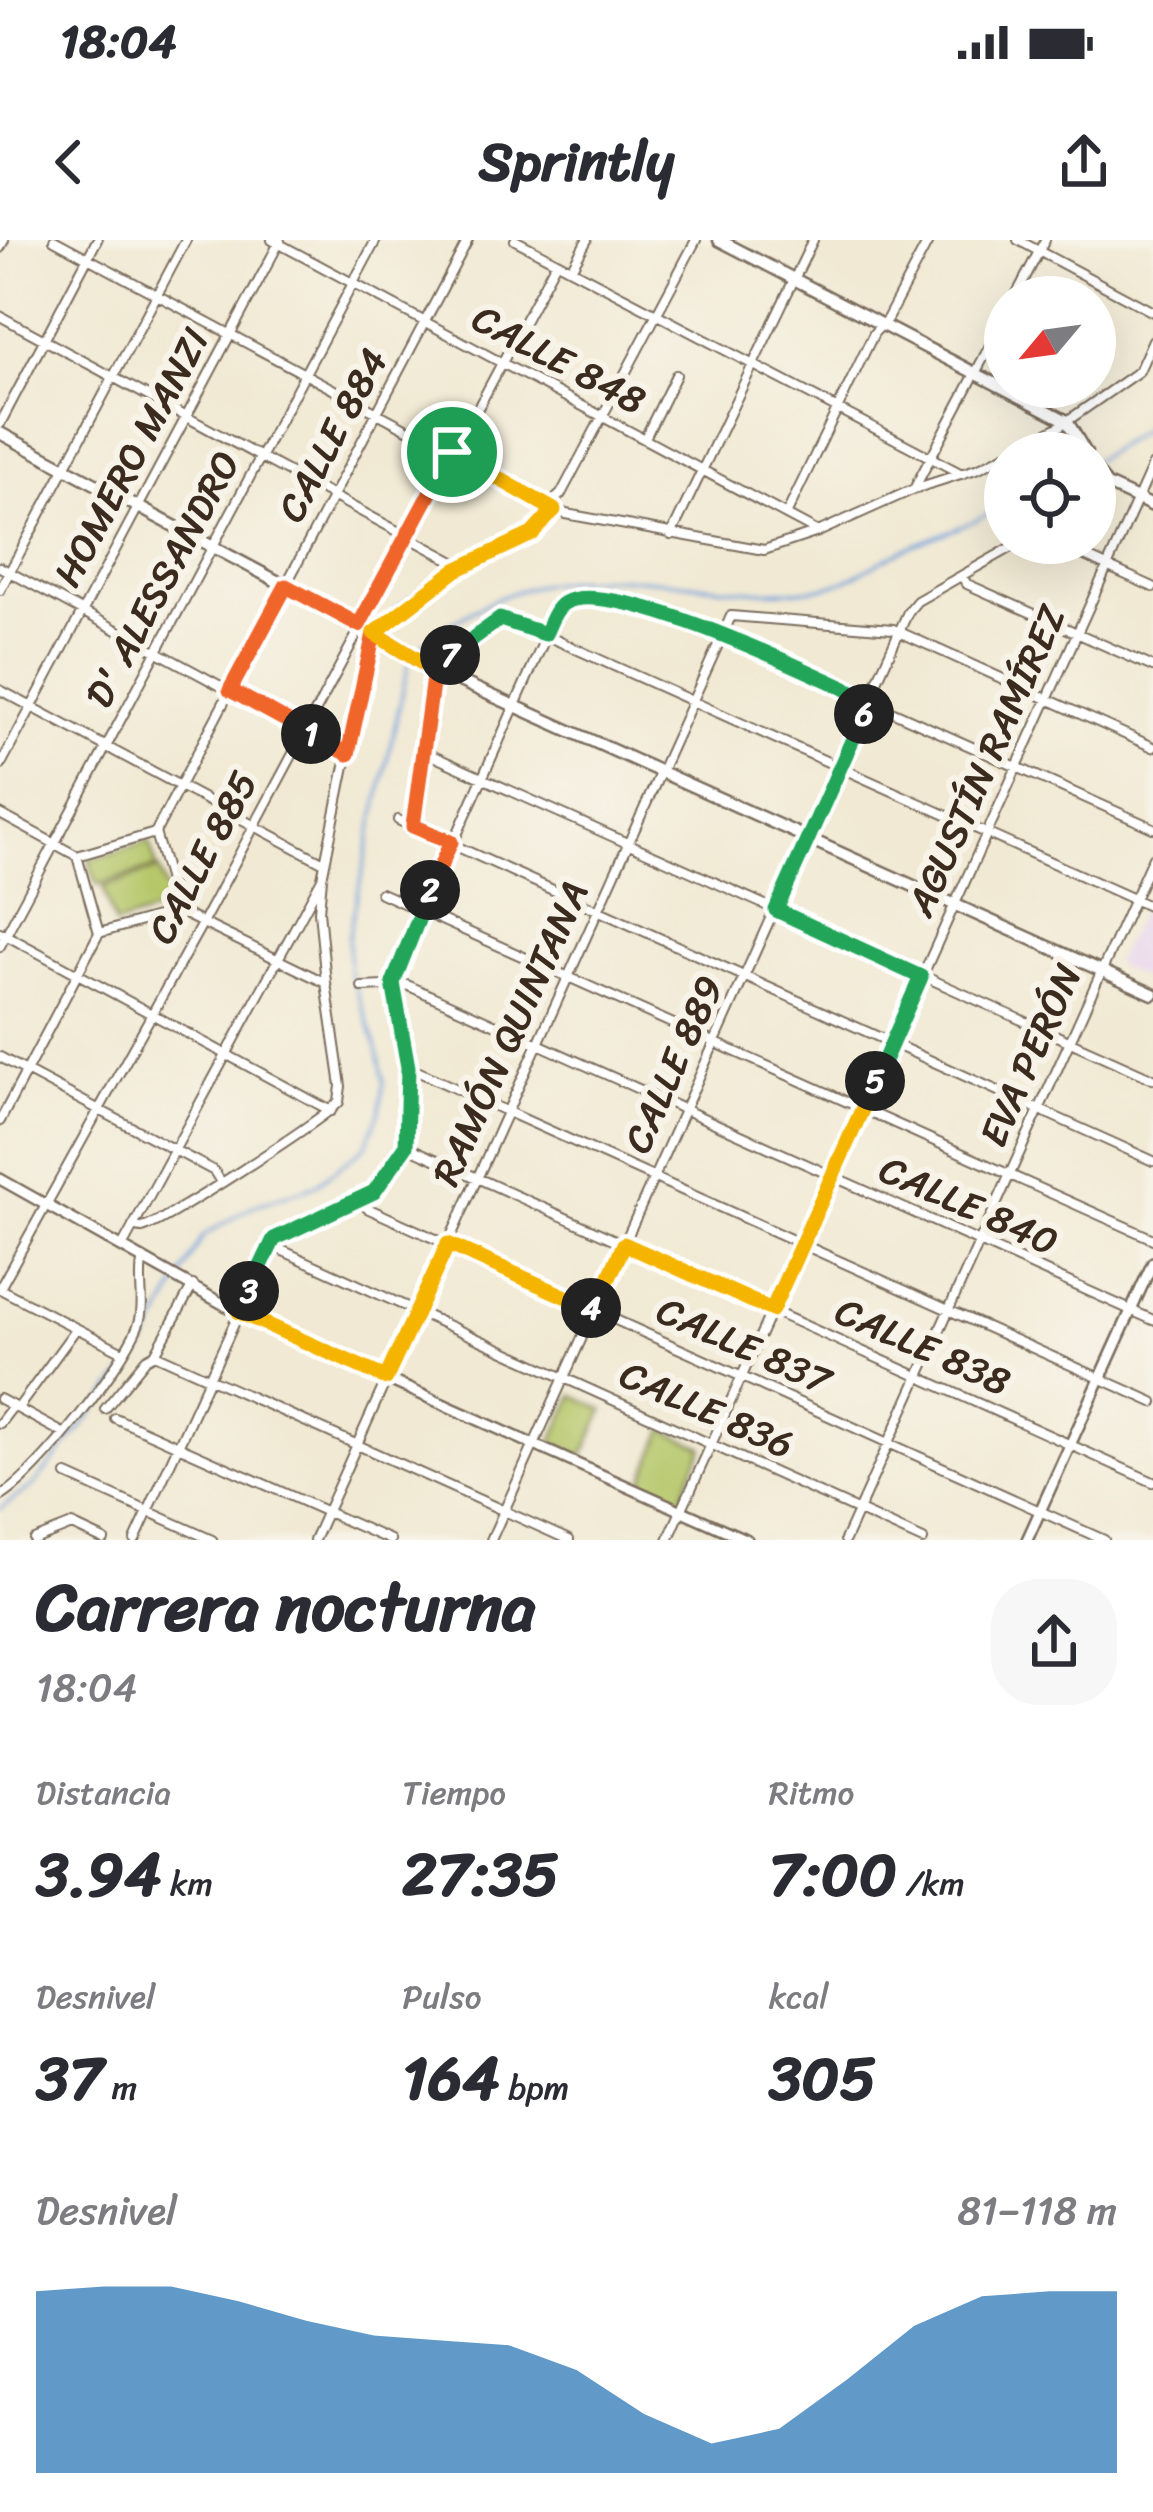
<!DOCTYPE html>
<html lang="es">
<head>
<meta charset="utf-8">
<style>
  :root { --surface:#fff; --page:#f7f7f7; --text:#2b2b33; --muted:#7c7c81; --accent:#1f6fb2 }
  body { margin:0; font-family:Sriracha,sans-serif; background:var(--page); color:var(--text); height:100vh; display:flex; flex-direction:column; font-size:45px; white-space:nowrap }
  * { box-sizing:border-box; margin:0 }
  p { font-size:39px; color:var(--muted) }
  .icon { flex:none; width:66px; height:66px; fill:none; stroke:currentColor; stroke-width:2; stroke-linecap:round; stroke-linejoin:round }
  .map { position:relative; height:1300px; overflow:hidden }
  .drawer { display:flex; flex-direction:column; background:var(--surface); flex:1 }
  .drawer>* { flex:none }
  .needle { width:78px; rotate:241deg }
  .buttons { position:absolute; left:984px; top:36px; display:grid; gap:24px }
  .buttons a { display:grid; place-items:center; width:132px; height:132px; border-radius:50%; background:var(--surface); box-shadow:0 12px 48px #0002; font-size:60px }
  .pin { position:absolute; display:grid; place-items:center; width:102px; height:102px; color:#fff; margin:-51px; border:6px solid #fff; border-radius:50%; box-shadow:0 3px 12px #0007 }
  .km { position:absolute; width:60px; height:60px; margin:-30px; border-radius:50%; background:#222; color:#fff; font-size:33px; line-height:60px; text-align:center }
  .round { display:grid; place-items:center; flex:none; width:126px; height:126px; border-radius:48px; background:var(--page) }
  .headline { display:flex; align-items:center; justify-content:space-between; height:204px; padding:0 36px }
  h1 { font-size:66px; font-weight:800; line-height:90px }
  .stats { display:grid; grid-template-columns:repeat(3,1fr); gap:18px; height:204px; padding:12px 36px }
  .stats div { display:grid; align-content:center }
  .stats b { font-size:60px; font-weight:800 }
  .stats small { font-size:33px; font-weight:400 }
  .stats p { font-size:33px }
  .chart { height:336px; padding:24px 36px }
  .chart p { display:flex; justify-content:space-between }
  .chart svg { width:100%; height:216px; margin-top:12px; fill:var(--accent); opacity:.7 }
  .status { display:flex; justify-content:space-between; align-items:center; height:84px; padding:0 60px; background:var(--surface); direction:ltr }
  .status svg { height:33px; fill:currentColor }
  header { display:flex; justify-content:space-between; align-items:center; height:156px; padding:0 36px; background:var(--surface); font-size:54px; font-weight:800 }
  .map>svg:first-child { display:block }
  .built { fill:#e8d2ee }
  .green { fill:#b6c76a; stroke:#787844; stroke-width:3 }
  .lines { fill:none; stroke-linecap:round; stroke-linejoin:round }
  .stream { stroke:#72a2dc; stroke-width:3 }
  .minor-casing { stroke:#7b6d5d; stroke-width:12 }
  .tertiary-casing { stroke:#7b6d5d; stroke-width:14 }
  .secondary-casing { stroke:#7b6d5d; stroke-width:15 }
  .minor { stroke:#fff; stroke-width:8 }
  .tertiary { stroke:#fff; stroke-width:9 }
  .secondary { stroke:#fff; stroke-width:10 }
  .split-1-casing { stroke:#fff; stroke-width:24 }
  .split-2-casing { stroke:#fff; stroke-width:24 }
  .split-3-casing { stroke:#fff; stroke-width:24 }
  .split-4-casing { stroke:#fff; stroke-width:24 }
  .split-5-casing { stroke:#fff; stroke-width:24 }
  .split-6-casing { stroke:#fff; stroke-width:24 }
  .split-7-casing { stroke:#fff; stroke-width:24 }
  .split-8-casing { stroke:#fff; stroke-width:24 }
  .split-1 { stroke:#f0652b; stroke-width:15 }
  .split-2 { stroke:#f0652b; stroke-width:15 }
  .split-3 { stroke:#22a559; stroke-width:15 }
  .split-4 { stroke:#f5b400; stroke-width:15 }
  .split-5 { stroke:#f5b400; stroke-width:15 }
  .split-6 { stroke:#22a559; stroke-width:15 }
  .split-7 { stroke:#22a559; stroke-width:15 }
  .split-8 { stroke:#f5b400; stroke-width:15 }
  .labels { text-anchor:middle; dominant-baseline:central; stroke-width:12; stroke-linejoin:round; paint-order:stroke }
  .street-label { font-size:39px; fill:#3b2a1e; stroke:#f7f3e8 }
</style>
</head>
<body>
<div class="status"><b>18:04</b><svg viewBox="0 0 49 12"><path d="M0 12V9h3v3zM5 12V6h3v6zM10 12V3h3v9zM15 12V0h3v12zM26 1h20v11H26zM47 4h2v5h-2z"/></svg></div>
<header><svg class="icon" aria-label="back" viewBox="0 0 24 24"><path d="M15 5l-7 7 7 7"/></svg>Sprintly<svg class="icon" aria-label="share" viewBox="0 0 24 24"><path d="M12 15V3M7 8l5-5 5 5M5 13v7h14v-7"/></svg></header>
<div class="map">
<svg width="1153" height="1300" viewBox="0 0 1153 1300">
  <rect width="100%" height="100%" fill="#f7f3e8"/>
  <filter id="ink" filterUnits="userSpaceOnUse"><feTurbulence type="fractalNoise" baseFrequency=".00833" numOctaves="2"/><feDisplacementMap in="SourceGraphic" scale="24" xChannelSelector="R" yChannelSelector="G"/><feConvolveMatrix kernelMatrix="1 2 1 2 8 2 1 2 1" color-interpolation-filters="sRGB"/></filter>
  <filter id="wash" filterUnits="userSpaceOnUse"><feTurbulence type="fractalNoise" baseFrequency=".004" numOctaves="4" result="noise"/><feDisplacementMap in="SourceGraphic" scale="48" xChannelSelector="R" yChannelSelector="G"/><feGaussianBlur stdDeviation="2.7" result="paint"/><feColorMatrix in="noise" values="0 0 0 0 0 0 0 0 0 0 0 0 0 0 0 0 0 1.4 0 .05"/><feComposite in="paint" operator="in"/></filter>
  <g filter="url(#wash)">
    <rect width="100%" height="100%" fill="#f1e9d3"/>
    <!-- built -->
    <path class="built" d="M1141 671 1153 676V743L1117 726 1115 722Z"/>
    <!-- green -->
    <path class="green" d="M149 602 157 627 97 645 89 620Z
      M159 629 172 667 115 685 103 647Z
      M574 1155 604 1170 583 1216 552 1202Z
      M664 1190 703 1207 679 1262 641 1245Z"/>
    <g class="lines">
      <!-- stream -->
      <path class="stream" d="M1095 220 1153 183
        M416 411C490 346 559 332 655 340 710 345 765 357 821 348 847 344 872 325 896 313 933 296 970 286 1005 265
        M0 1269 35 1244 142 1112 203 996 253 966 314 946 366 906 380 871 384 841 376 804 350 734 348 698 410 418"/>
    </g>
  </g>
  <g filter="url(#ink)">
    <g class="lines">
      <defs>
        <path id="minor" d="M54 0 566 274 764 310 818 292 914 249 979 228 1005 215
          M272 0 818 292
          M515 0 962 234
          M1018 0 1153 72
          M0 8 4 0
          M571 29 587 0
          M1015 57 1045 0
          M0 76 462 326
          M0 184 97 0
          M645 198 676 135
          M1009 213 1060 186 1139 131 1153 100
          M914 249 1005 77
          M549 265 561 254 696 0
          M786 275 874 93 887 79 929 0
          M671 295 813 0
          M1056 303 1153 347
          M0 327 347 514
          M962 337 967 344 1153 427
          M0 350 186 0
          M0 450 324 623
          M422 511 1153 839
          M0 526 280 1
          M0 574 77 616
          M398 580 1153 921
          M413 586 435 430 489 385 507 378 1153 668
          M381 653 1153 999
          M178 671 326 743
          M0 692 331 871
          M99 693 77 616 155 593 468 0
          M0 706 376 0
          M362 747 407 745 1153 1080
          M0 817 214 931 221 942
          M408 827 1153 1162
          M0 881 99 693 178 671 155 593
          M406 906 1153 1242
          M360 961 367 968 1104 1300
          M133 986C136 987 139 988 142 988 159 986 325 878 339 862L341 846 326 743 319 671 322 638 371 399C388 368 436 339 467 324 500 308 531 300 553 270
          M123 1005 322 638
          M270 1005 923 1300
          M0 1048 203 682 556 22
          M0 1049 123 1112
          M155 1114 569 1300
          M0 1159 63 1193
          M18 1168 76 1089
          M105 1169 146 1119 155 1114 193 1045
          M115 1178 390 1300
          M0 1183 13 1166
          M67 1235 212 1300
          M0 1257C37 1236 125 1123 139 1083 146 1062 137 1039 143 1018
          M34 1300 72 1285 104 1300
          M135 1300 272 1001 374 952 406 906 408 827 393 748 395 733 560 365C586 352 651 367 679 376L1153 588
          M314 1300 731 376 893 389 1153 507
          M491 1300 908 372 917 361 1019 303
          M668 1300 1153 225
          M845 1300 1153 617"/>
        <path id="tertiary" d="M0 939 239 1073 747 1300
          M1027 1300 1153 1022"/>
        <path id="secondary" d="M719 0 1067 181 1086 213
          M0 193 374 393 435 430 1153 754
          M1095 230 1107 245 1153 266"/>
      </defs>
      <!-- minor casing -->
      <use href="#minor" class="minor-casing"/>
      <!-- tertiary casing -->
      <use href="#tertiary" class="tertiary-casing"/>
      <!-- secondary casing -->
      <use href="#secondary" class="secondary-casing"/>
      <!-- minor -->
      <use href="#minor" class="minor"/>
      <!-- tertiary -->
      <use href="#tertiary" class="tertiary"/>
      <!-- secondary -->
      <use href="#secondary" class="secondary"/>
    </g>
  </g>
  <g class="lines" filter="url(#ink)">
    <defs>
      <path id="split-1" d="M311 494 230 450 286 346 359 385 452 212"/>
      <path id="split-2" d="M311 494 348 514 374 393 434 430 413 586 451 602 430 650"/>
      <path id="split-3" d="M249 1051 274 999 374 952 406 906 408 827 393 743 430 650"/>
      <path id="split-4" d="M249 1051 239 1072 386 1138 448 1004 591 1068"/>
      <path id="split-5" d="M591 1068 595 1070 624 1004 772 1070 875 841"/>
      <path id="split-6" d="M864 474 776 670 921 737 875 841"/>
      <path id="split-7" d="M450 415 500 379 545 394C550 384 554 369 564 363 613 335 817 436 870 460L864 474"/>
      <path id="split-8" d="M450 415 434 430 374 393 456 330 532 294 554 270 452 212"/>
    </defs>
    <!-- split-1 casing -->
    <use href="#split-1" class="split-1-casing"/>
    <!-- split-2 casing -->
    <use href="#split-2" class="split-2-casing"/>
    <!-- split-3 casing -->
    <use href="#split-3" class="split-3-casing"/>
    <!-- split-4 casing -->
    <use href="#split-4" class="split-4-casing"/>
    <!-- split-5 casing -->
    <use href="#split-5" class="split-5-casing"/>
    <!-- split-6 casing -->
    <use href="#split-6" class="split-6-casing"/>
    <!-- split-7 casing -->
    <use href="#split-7" class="split-7-casing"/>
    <!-- split-8 casing -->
    <use href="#split-8" class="split-8-casing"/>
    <!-- split-1 -->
    <use href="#split-1" class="split-1"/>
    <!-- split-2 -->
    <use href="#split-2" class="split-2"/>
    <!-- split-3 -->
    <use href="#split-3" class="split-3"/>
    <!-- split-4 -->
    <use href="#split-4" class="split-4"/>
    <!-- split-5 -->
    <use href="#split-5" class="split-5"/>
    <!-- split-6 -->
    <use href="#split-6" class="split-6"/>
    <!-- split-7 -->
    <use href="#split-7" class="split-7"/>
    <!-- split-8 -->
    <use href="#split-8" class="split-8"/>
  </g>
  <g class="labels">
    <!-- street labels -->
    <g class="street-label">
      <text transform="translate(559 119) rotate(28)">CALLE 848</text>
      <text transform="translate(332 195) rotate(-62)">CALLE 884</text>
      <text transform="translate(131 217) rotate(-62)">HOMERO MANZI</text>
      <text transform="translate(162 339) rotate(-62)">D' ALESSANDRO</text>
      <text transform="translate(986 520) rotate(-66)">AGUSTÍN RAMÍREZ</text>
      <text transform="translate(202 617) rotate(-62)">CALLE 885</text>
      <text transform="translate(510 793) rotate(-66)">RAMÓN QUINTANA</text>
      <text transform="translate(1030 815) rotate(-66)">EVA PERÓN</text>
      <text transform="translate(673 824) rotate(-66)">CALLE 889</text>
      <text transform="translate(969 965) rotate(24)">CALLE 840</text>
      <text transform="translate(744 1105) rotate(24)">CALLE 837</text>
      <text transform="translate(923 1106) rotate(24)">CALLE 838</text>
      <text transform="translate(707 1169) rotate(24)">CALLE 836</text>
    </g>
  </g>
</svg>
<div class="buttons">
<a><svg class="needle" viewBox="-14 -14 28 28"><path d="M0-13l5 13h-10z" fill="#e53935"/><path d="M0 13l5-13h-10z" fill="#7c7c81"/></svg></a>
<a><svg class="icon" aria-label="locate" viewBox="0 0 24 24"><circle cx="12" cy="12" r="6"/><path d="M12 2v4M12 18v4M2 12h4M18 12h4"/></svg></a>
</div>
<div class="pin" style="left:452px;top:212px;background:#1e9e55"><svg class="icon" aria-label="arrive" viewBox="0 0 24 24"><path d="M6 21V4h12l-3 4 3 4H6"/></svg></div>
<b class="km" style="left:311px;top:494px">1</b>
<b class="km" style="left:430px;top:650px">2</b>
<b class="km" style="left:249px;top:1051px">3</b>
<b class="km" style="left:591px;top:1068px">4</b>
<b class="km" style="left:875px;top:841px">5</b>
<b class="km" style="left:864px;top:474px">6</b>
<b class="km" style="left:450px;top:415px">7</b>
</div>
<section class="drawer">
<div class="headline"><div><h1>Carrera nocturna</h1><p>18:04</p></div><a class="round"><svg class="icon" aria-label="share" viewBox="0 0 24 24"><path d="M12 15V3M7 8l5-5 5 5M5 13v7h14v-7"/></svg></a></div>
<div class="stats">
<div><p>Distancia</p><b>3.94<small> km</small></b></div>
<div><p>Tiempo</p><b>27:35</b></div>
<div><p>Ritmo</p><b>7:00<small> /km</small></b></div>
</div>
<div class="stats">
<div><p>Desnivel</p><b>37<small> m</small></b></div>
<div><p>Pulso</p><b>164<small> bpm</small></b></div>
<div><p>kcal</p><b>305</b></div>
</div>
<div class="chart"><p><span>Desnivel</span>81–118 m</p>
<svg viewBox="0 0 160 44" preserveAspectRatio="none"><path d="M0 44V7L10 6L20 6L30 9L40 13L50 16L60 17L70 18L80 23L90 32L100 38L110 35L120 25L130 14L140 8L150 7L160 7V44z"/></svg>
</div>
</section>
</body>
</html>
